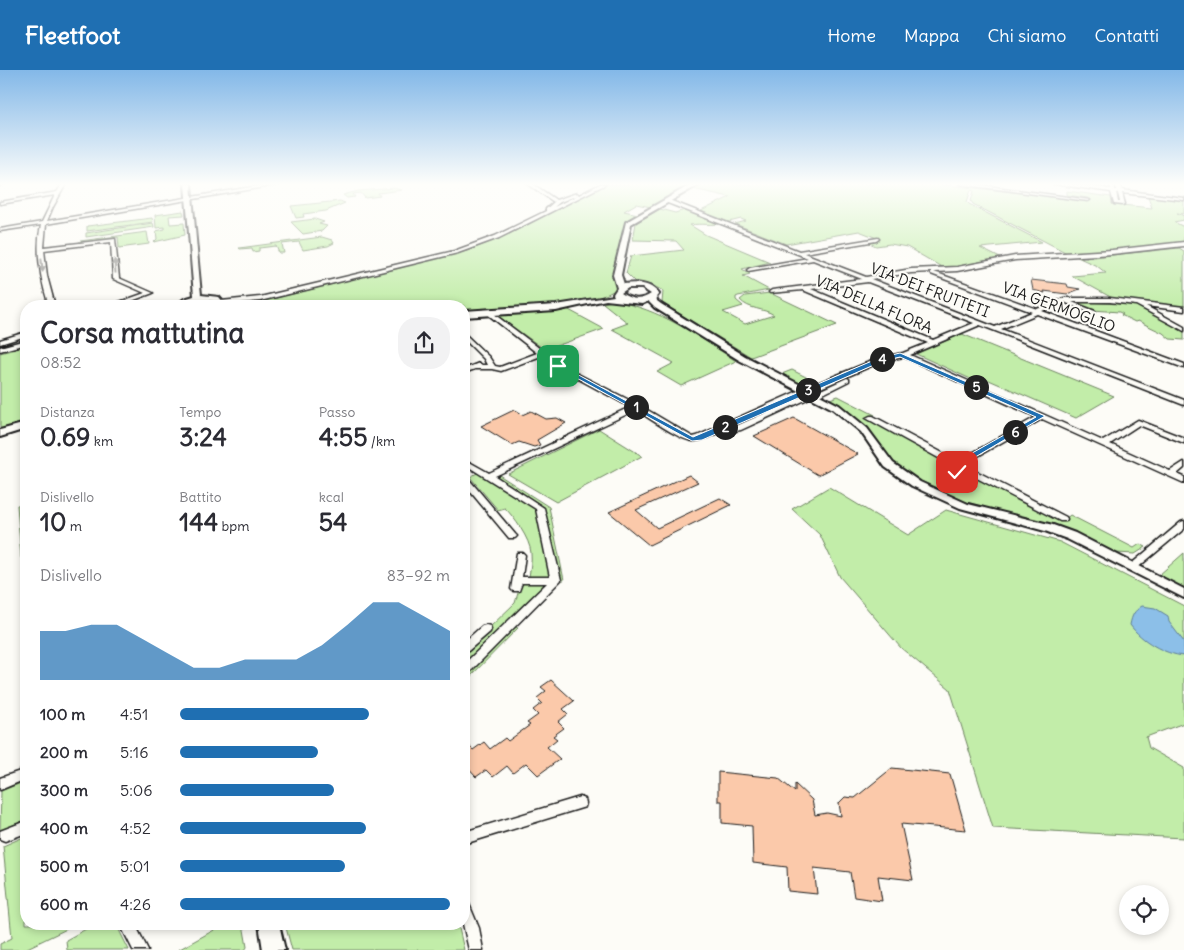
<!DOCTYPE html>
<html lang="it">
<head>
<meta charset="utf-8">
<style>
  :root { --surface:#fff; --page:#f2f2f3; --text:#2b2b33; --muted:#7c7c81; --accent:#1f6fb2 }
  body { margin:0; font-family:Delius,sans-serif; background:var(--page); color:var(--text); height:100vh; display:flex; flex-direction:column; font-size:19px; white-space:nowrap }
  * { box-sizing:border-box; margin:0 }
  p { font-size:16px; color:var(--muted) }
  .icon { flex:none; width:28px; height:28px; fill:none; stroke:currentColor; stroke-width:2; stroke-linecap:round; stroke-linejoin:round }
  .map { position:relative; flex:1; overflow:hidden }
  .panel { position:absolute; left:20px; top:230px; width:450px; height:630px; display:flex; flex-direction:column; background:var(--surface); border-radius:20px; box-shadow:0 2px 8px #0003 }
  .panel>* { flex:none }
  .tools { position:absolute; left:1119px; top:815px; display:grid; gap:10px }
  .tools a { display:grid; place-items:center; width:50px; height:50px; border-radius:50%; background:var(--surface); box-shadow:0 2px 8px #0003; font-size:25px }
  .pin { position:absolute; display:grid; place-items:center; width:42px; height:42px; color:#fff; margin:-21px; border-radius:10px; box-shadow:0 2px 8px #0006 }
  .km { position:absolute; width:25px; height:25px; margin:-12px; border-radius:50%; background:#222; color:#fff; font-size:14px; line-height:25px; text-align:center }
  .round { display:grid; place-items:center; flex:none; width:52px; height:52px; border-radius:20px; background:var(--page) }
  .head { display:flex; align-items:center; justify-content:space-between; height:85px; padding:0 20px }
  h1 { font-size:28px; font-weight:800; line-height:38px }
  .metrics { display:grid; grid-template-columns:repeat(3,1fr); gap:8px; height:85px; padding:5px 20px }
  .metrics div { display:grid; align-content:center }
  .metrics b { font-size:25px; font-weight:800 }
  .metrics small { font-size:14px; font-weight:400 }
  .metrics p { font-size:14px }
  .chart { height:140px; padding:10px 20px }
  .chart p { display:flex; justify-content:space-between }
  .chart svg { width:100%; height:90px; margin-top:5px; fill:var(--accent); opacity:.7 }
  ul { padding:0 20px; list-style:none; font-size:16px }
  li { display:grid; grid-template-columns:80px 60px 1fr; align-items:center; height:38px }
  li i { height:12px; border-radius:6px; background:var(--accent) }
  header { display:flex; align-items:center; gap:30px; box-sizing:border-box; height:70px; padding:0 25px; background:var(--accent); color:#fff }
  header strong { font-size:24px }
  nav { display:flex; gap:28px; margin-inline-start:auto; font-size:18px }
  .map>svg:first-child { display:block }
  .green { fill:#c2eda9; stroke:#6f8462 }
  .water { fill:#8cbfe8; stroke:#5f7e96 }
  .building { fill:#fbc9aa; stroke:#1c1c1c }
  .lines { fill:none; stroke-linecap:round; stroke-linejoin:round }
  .minor-casing { stroke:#1c1c1c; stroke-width:3 }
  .tertiary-casing { stroke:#1c1c1c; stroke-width:4 }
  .secondary-casing { stroke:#1c1c1c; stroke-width:4 }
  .minor { fill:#fdfcf7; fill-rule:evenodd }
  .tertiary { fill:#fdfcf7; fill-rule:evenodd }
  .secondary { fill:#fdfcf7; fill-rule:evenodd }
  .oneway { fill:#989794 }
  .route { fill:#1f6fb2; stroke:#fff }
  .labels { text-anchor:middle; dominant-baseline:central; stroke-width:4; stroke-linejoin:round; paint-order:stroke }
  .far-street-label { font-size:15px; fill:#1c1c1c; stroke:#fdfcf7 }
</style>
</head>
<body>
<header>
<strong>Fleetfoot</strong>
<nav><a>Home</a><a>Mappa</a><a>Chi siamo</a><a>Contatti</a></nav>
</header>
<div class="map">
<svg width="1184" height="880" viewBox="0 0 1184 880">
  <rect width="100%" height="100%" fill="#fdfcf7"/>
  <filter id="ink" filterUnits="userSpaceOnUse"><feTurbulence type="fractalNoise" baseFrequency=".02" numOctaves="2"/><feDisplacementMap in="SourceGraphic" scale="10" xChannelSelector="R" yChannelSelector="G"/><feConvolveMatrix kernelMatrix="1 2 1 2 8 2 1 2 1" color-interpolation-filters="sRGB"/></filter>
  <g filter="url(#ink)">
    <!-- green -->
    <path class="green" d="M608 114H693L651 137 636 134 624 141 638 144 628 150 624 155 614 208 618 217C598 239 495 240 464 242V236H243L467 181 507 165Z
      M701 114H936L1089 130 1088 128 1067 125V121L1111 127 1112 134 1152 138 1148 126 1184 131V144L1177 143 1184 146V150L1174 152 1184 157V173L1069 184 973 134 971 131 974 121 971 120 967 132 969 134 1042 172 980 178 1000 188 945 199 907 177 890 174 876 176 865 171 877 168 859 161 786 174 735 154 746 151 741 149 729 152 701 141 730 127 693 119Z
      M394 118 402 120 378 123 380 126 365 128 361 123 353 124 355 127 347 128 343 125 358 121Z
      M340 131 345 133 326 141 303 144 304 147 296 148 291 136Z
      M660 139 675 143 688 139 723 153C712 156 702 153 690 155L706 165 770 192 742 199 750 204 743 206 769 220 738 226 736 227V230L743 236 723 242 745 254 774 245C764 238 749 240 740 230L745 226 770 223 837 255 751 287 662 233 663 221 652 215 635 212 626 203 631 186 684 180 676 171 633 170 636 153Z
      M183 141 184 145 169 146 170 154 184 153 185 165 154 172 157 169 156 161 165 159V157L156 158 155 145Z
      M152 148 153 152 87 161V156Z
      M315 149 324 152 319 154 327 156 322 161 303 164 291 152Z
      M153 153 154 157 86 167V163Z
      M147 162 149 174 119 178 118 167 80 173V171Z
      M322 167 332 170 334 173 328 176 303 180 299 172 282 174 284 183H279L276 176 259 178V181L253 182 252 178 240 179 239 178Z
      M1179 178 1184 181V237L1116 230 1072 206 1106 203 1097 196 1075 186 1084 188Z
      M613 231C659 238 698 266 736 291L681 316 657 302 674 293 612 259 628 253 603 233Z
      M1070 231 1136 235 1184 261V270L1170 269 1163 263 1138 251 1135 252 1121 245 1123 244 1119 242 1093 240Z
      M567 239 604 259 545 280 498 246 500 244Z
      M962 264 1114 326 1076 348 982 307 975 311 916 284Z
      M26 276V353L0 361V283Z
      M792 300 818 313C803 319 792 311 779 305Z
      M838 326 875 345 868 348 943 388 940 393C947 405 960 406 972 404L1063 451 1070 445 1134 478 1140 474 1146 477 1135 484 1116 483 1047 453 987 438 952 428 929 417 894 393 870 362 853 346 827 330Z
      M599 359 642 386 556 432 508 404Z
      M479 402 537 440 550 507H529C530 499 532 491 531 483 530 469 514 447 505 438L498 440 470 407Z
      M499 405 549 437 564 510H558L543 438 495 408Z
      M829 417 908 465 946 440 1060 472 1184 536V653L1146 667 1149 678 1184 698V768L993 758 950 619 901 578 840 507 820 465 792 439Z
      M26 434V438L20 440 22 454H26V486L21 488 17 435Z
      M1184 483V518L1159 505Z
      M551 512 464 598V582L515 533 521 513Z
      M513 556 518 558 464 613V604Z
      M26 711V750L0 761 1 721Z
      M26 766V854H77L23 880H0V874L12 868 3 776Z
      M95 854H116L129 880H67L66 870Z
      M225 854H243L247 877 245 880H178Z
      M285 854H458L464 880H292Z"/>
    <!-- water -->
    <path class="water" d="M1142 536 1155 538 1168 546 1169 552 1184 572V586C1164 584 1142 571 1130 555 1132 545 1134 541 1142 536Z"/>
    <!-- building -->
    <path class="building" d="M1031 210 1067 214 1068 217 1080 219 1067 224 1044 221 1045 223 1033 220Z
      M514 340 522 345 531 341 546 349 557 348 566 353 537 370 540 375 534 377 519 372 512 375 481 356Z
      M794 348 858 384 818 405 754 366Z
      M689 405 698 412 636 440 657 458 720 428 731 435 649 475 609 442Z
      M551 610 574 631 563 639 568 644 558 652 564 658 553 666 557 669 547 677 560 689 538 705 526 693 513 703 507 696 493 707 486 700 476 707 464 694V670L473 680 484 672 490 679 505 668 508 671 530 655 527 653 538 645 533 640 542 633 537 628 546 621 541 617Z
      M892 698 950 704 966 760 901 754 913 810 878 806 882 831 854 827 850 802 814 798 817 824 788 821 787 797 753 793 752 756 722 753V731H718V702L778 708 795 722V714L812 730 815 745 827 743 841 746 839 733 845 727 855 728Z"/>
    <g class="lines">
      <defs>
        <path id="minor" d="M0 114H4L0 116Z
          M62 114H66L53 137 47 151 270 114H282L46 154 44 177 115 169 119 208 153 223 118 236H110L111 235 145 223 113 209 111 172 44 180 47 206 55 236H49C41 211 35 181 41 155L0 161V159L42 152 55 125 0 134V132L57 122Z
          M528 114H533L556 130 577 123 579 125 600 114H606L499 168 458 183 260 231 221 235 218 233 221 231 260 227 454 181 495 166 546 141V139L554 132ZM578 125 554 137 560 132Z
          M959 114H974L1090 130 1088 131Z
          M1054 114H1070L1111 119 1110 114H1114L1115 120H1117L1116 114H1120L1122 120 1184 128V130L1122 123 1125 134 1123 135 1114 134 1111 122ZM1116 122 1118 123 1120 132H1118Z
          M665 130H669L799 181 878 168 879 169 876 171 804 183 866 207 911 199 957 197 1015 186 1112 180 1184 172V176L1112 184 1015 190 957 201 934 202 1037 239 1064 228H1110L1184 237V241L1146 236 1184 257V261L1136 235 1110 232H1072L1095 241V243L1093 244 1064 232 1042 241 1184 294V298L1037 244 1001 259 1184 330V335L980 255 910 285 1103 371 1138 350 1184 368V373L1139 355 1110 374 1170 401 1184 392V398L1177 404 1184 407V413L1042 349 966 393 970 398 1066 447 1067 449 1066 451H1060L967 403C958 407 947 403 941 396L944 391 866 348 870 346H873L954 389 960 390 1036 347 904 287 883 291 809 323H804V325L729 357 736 356 805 325H808L812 327 741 360 723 363 720 362C712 365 703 371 694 371 682 372 648 347 636 340L495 406 544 438 561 510 468 604 464 605V594L547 513H522L519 521H513L511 519 517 483H523L525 485 522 507H550L536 439 464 394V389L489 403 630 337 560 299 541 286 501 301 492 299H475L464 303V299L479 293 482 295H487L484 289 464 269V264L466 265 489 287 495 296 500 297 537 283 486 243V241H490L564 297 639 335 693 367 697 366 798 321H803V319L879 288 903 283 928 273 803 220 770 223 769 222 772 220 862 209 813 190 748 201 747 200 750 198 808 188 665 132ZM931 202V204L1032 242 995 257 871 209 911 203ZM868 212 974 253 933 270 811 219ZM950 394 958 395 962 398 953 399 949 396Z
          M26 262V266L0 274V270Z
          M26 270V274L0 281V277Z
          M847 308 849 309V311L817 327H814L810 325Z
          M464 407H467L515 464 517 466 515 468H509L464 414Z
          M1184 451V459L1136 499H1130L1128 497 1130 495 1181 452Z
          M486 555 490 556 491 559 490 562 468 581 464 582V572L482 556Z
          M26 699V709L0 720V708Z
          M580 727 585 729 586 733 585 737 464 774V762Z
          M26 751V763L5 771 0 769V761Z
          M464 832 469 834 479 858 483 880H469L463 854Z
          M120 854H135L148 880H133Z"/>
        <path id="tertiary" d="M185 114H191L201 225 219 227 227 236H219L214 231C195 228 189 237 175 236L184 229 194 226Z
          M650 225H656L657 231 661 234 745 286 839 335 867 358 893 393 920 412 968 434 1053 455 1075 463 1184 519V528L1067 469 1045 461 960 438 912 416 885 397 861 362 833 339 739 290 655 238 649 232Z"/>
        <path id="secondary" d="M692 114H700L631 154 621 205 624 214C637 212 651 213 659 224L654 229 642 234 606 230 556 241 464 247V241L556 235 614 226 613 224 617 218 613 205 626 152ZM628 218H642L651 224C641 231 631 230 621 223Z
          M26 353V359L0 367V360Z
          M259 854H279L285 880H263Z"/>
      </defs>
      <!-- minor casing -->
      <use href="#minor" class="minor-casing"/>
      <!-- tertiary casing -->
      <use href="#tertiary" class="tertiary-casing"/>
      <!-- secondary casing -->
      <use href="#secondary" class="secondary-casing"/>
      <!-- minor -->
      <use href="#minor" class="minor"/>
      <!-- tertiary -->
      <use href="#tertiary" class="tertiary"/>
      <!-- secondary -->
      <use href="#secondary" class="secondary"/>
    </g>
    <!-- one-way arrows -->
    <defs><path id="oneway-solid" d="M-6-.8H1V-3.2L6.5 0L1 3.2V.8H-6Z" transform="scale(1.25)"/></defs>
    <g class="oneway">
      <use href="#oneway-solid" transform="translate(42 195) rotate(84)"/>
      <use href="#oneway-solid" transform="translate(115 196) rotate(-94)"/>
    </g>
  </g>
  <!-- sky -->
  <linearGradient id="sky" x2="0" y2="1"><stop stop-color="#83b8e8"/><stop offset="0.48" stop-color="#fefefb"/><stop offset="1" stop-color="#fefefb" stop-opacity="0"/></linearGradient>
  <rect width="1184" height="238" fill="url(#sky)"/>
  <!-- route -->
  <path class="route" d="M900 283 1045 346 965 393 970 400 969 401 957 405 953 402 962 399 957 393 958 391 1036 347 900 287 883 291 702 370 692 371 555 296 560 295 693 367 879 288Z"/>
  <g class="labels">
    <!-- far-street labels -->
    <g class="far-street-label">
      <text transform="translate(930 220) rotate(21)">VIA DEI FRUTTETI</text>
      <text transform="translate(874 234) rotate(23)">VIA DELLA FLORA</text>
      <text transform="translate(1059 237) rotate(20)">VIA GERMOGLIO</text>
    </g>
  </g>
</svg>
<div class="tools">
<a><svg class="icon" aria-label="locate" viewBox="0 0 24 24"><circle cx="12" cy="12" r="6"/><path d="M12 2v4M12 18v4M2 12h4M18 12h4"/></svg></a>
</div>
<div class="pin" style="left:558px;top:296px;background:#1e9e55"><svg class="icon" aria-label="arrive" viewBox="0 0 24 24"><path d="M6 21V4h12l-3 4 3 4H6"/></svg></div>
<div class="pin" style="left:957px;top:402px;background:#d93025"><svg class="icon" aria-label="check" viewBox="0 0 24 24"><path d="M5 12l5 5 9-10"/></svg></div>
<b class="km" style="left:636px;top:337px">1</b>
<b class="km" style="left:725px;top:357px">2</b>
<b class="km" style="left:808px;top:320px">3</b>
<b class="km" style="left:882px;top:289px">4</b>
<b class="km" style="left:976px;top:317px">5</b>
<b class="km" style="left:1015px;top:362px">6</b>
<section class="panel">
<div class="head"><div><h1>Corsa mattutina</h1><p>08:52</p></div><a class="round"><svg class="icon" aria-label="share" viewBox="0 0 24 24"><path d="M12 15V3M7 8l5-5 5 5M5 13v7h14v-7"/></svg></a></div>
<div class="metrics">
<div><p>Distanza</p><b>0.69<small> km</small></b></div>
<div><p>Tempo</p><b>3:24</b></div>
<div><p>Passo</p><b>4:55<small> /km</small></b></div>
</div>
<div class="metrics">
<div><p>Dislivello</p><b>10<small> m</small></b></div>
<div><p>Battito</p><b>144<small> bpm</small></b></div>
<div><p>kcal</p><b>54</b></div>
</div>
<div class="chart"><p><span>Dislivello</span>83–92 m</p>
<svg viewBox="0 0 160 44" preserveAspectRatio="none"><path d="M0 44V20L10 20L20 17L30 17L40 24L50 31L60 38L70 38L80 34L90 34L100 34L110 27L120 17L130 6L140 6L150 13L160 20V44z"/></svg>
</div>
<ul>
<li><b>100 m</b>4:51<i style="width:70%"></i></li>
<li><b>200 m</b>5:16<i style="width:51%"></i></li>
<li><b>300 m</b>5:06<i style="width:57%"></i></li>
<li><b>400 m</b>4:52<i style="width:69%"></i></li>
<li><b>500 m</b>5:01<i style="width:61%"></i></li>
<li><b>600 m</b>4:26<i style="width:100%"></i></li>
</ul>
</section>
</div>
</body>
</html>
